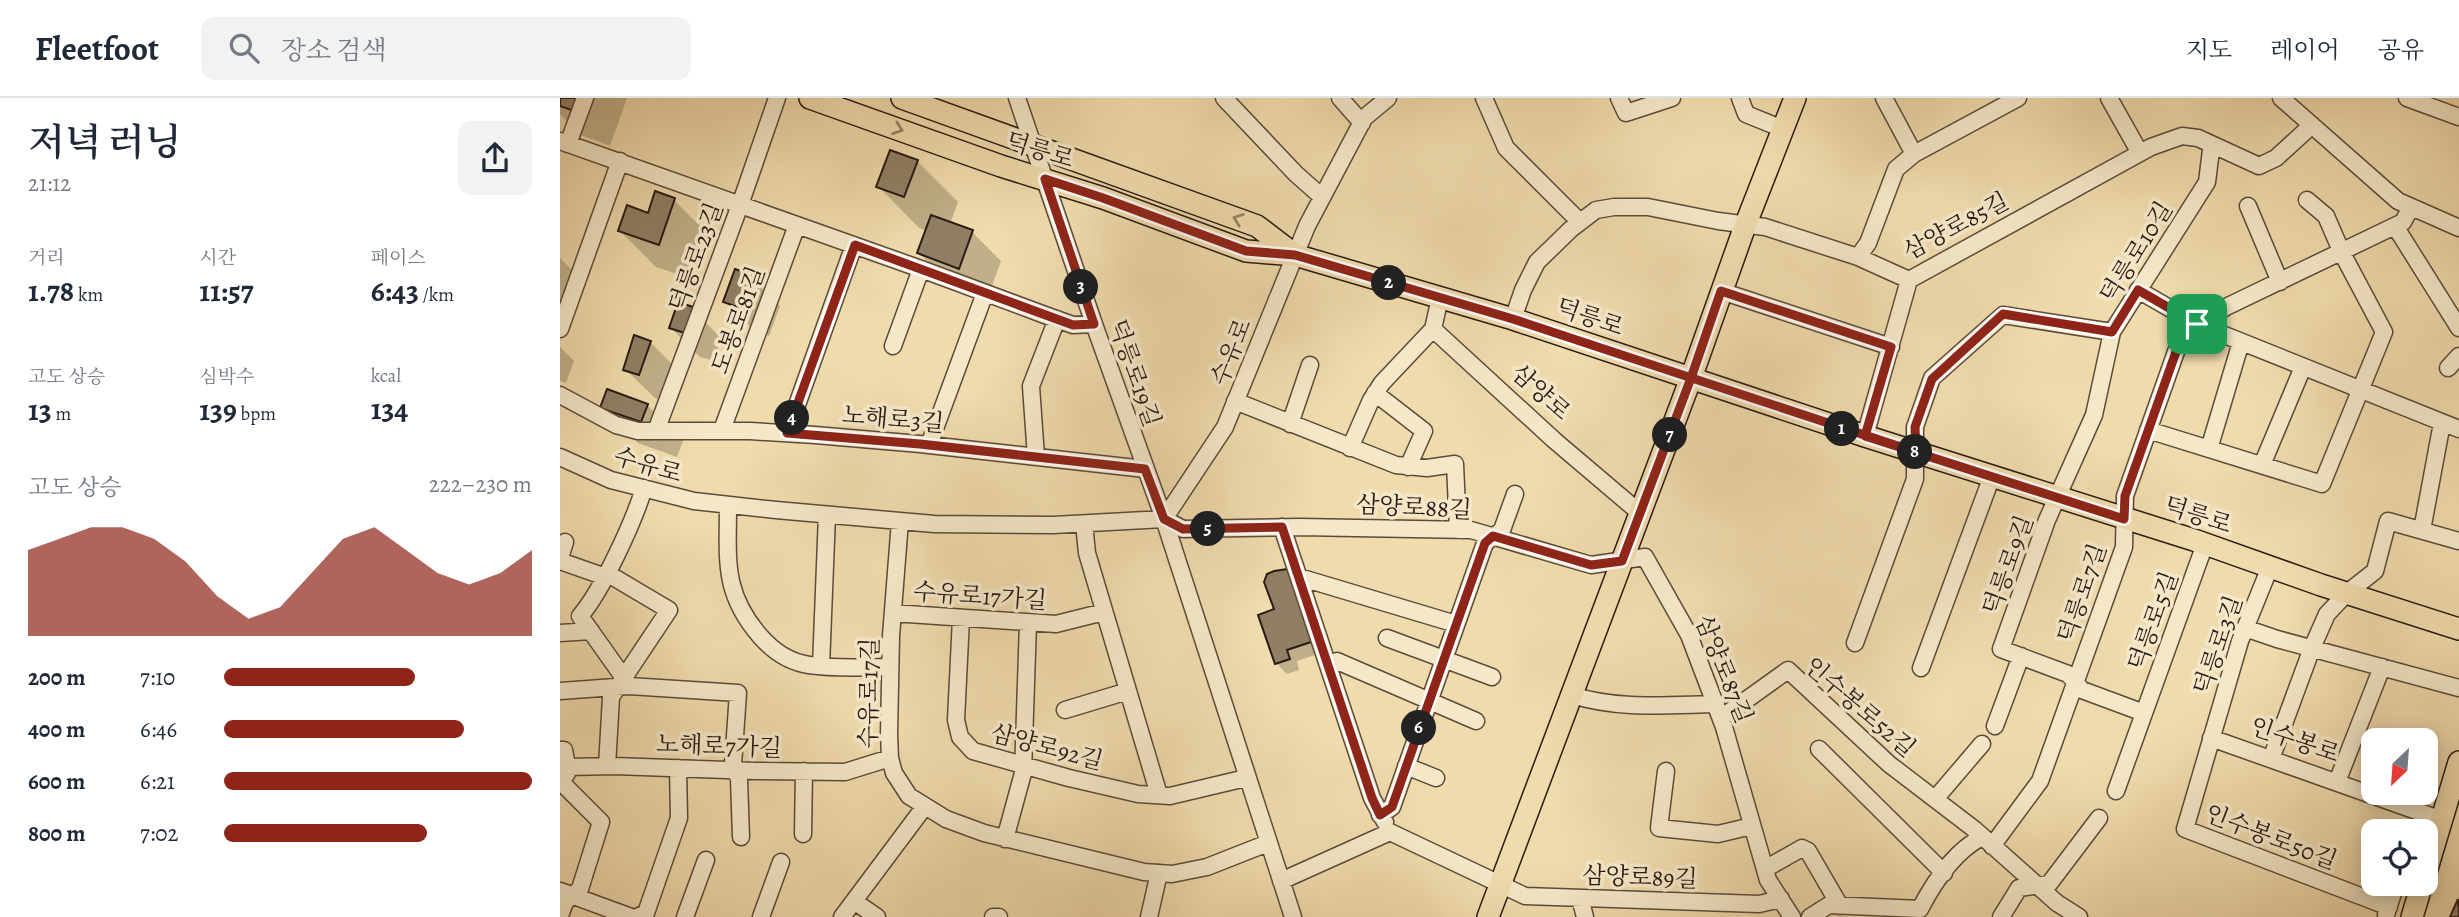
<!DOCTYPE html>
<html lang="ko">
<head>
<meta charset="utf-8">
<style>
  :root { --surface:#fff; --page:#f2f2f3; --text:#1f2937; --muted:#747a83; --line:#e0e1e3; --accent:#8f2418 }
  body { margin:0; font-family:Alegreya,"Noto Serif KR",serif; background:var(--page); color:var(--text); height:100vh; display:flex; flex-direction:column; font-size:26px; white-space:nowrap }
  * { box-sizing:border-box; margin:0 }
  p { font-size:23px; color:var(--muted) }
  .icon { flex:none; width:38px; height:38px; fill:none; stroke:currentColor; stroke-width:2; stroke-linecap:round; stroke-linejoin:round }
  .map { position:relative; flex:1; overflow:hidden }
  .details { display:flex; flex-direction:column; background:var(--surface); width:560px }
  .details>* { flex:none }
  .needle { width:46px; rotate:205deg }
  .tools { position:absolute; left:1801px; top:630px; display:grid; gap:14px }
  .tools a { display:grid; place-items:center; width:77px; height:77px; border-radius:14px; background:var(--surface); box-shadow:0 4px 18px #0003; font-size:35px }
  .pin { position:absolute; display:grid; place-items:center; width:60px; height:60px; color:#fff; margin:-30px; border-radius:14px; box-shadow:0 4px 10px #0006 }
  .km { position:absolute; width:35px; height:35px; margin:-18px; border-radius:50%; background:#222; color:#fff; font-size:19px; line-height:35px; text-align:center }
  .round { display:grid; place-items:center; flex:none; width:74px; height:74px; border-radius:14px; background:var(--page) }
  .overview { display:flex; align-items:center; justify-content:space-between; height:119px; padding:0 28px }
  h1 { font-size:38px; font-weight:600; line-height:52px }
  .stats { display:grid; grid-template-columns:repeat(3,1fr); gap:10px; height:119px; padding:7px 28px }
  .stats div { display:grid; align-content:center }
  .stats b { font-size:30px; font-weight:600 }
  .stats small { font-size:19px; font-weight:400 }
  .stats p { font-size:19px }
  .chart { height:196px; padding:14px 28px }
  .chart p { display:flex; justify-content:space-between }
  .chart svg { width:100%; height:126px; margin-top:7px; fill:var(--accent); opacity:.7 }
  ul { padding:0 28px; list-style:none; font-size:23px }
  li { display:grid; grid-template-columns:112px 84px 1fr; align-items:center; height:52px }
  li i { height:18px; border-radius:9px; background:var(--accent) }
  header { display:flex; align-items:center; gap:42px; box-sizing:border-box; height:98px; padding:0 35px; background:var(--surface); border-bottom:2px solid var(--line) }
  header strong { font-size:33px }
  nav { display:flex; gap:38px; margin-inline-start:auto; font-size:24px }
  .search { width:490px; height:63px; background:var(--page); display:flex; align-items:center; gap:18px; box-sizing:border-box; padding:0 24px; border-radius:14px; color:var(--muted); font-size:26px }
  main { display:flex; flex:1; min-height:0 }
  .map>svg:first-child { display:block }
  .shadow { fill:#0003 }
  .building { fill:#907f64; stroke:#291b15; stroke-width:2 }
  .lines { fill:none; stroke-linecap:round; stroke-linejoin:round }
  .minor-casing { stroke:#5b4b3b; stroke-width:19 }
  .major-casing { stroke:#291b15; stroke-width:24 }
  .minor { stroke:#f5e8c9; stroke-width:16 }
  .major { stroke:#f0dbac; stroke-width:21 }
  .oneway { stroke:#968568 }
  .route-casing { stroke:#fff; stroke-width:14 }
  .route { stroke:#8f2418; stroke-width:9 }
  .labels { text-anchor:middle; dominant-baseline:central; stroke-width:7; stroke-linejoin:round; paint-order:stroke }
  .street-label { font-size:24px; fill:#291b15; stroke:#f5e8c9 }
</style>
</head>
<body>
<header>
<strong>Fleetfoot</strong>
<div class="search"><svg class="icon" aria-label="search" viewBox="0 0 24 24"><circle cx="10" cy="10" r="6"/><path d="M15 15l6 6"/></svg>장소 검색</div>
<nav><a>지도</a><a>레이어</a><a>공유</a></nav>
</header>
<main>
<section class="details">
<div class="overview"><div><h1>저녁 러닝</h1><p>21:12</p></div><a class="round"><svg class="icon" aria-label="share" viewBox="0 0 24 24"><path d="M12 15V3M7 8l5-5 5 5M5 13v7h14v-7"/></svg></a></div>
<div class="stats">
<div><p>거리</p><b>1.78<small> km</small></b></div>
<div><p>시간</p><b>11:57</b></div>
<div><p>페이스</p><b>6:43<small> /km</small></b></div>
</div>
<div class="stats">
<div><p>고도 상승</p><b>13<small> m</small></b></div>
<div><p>심박수</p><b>139<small> bpm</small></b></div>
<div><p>kcal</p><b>134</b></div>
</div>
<div class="chart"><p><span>고도 상승</span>222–230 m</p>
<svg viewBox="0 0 160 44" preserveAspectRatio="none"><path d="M0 44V14L10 10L20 6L30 6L40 10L50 18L60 30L70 38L80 34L90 22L100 10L110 6L120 14L130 22L140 26L150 22L160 14V44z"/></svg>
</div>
<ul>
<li><b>200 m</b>7:10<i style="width:62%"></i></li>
<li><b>400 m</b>6:46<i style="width:78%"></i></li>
<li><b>600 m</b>6:21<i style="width:100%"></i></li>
<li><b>800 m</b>7:02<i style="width:66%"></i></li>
</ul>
</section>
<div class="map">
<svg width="1899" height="819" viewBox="0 0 1899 819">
  <rect width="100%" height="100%" fill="#f0dbac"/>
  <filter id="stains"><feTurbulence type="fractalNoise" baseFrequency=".00286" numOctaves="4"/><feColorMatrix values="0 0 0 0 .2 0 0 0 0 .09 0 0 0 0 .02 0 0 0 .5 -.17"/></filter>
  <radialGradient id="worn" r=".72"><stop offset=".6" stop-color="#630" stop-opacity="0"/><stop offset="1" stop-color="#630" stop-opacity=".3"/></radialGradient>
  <!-- shadow -->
  <path class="shadow" d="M0 0H67L50 48 21 37 0 16Z
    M357 63 398 104 390 126 412 134 441 163 428 199 388 184 359 155 367 133 359 130 318 88Z
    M114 102 150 138 135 182 96 169 60 133Z
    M0 160 15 175 0 218Z
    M191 179 220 208 209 238 194 233 165 203Z
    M132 211 161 240 154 263 140 259 111 230Z
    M90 244 119 273 108 305 95 300 65 271Z
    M0 249 14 263 6 285 0 283Z
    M87 307 123 343 117 359 78 345 43 309Z
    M716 512 767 553 737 563 739 572 727 576 716 565Z"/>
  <!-- building -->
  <path class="building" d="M0 0H19L14 13 0 8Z
    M330 52 358 62 344 99 316 89Z
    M95 93 115 100 99 147 58 133 67 107 88 115Z
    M371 117 413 132 399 171 357 155Z
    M175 171 192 177 180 210 163 204Z
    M118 204 133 209 125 235 109 230Z
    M74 237 91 243 79 277 63 272Z
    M47 291 88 306 81 324 40 310Z
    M727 471 734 477 757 542 727 552 730 561 715 566 698 517 714 511 704 484 707 476 714 473Z
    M1898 801 1899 819H1890Z"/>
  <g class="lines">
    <defs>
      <path id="minor" d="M457 0 534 226 604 421 733 819
        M664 0 736 76 762 99
        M780 0 802 25
        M924 0 946 50 1020 124
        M1059 0 1066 15 1112 0
        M1180 0 1186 16 1223 31
        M1324 0 1354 56
        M1549 0 1580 55
        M1721 0 1838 103 1899 130
        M1847 0 1899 19
        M0 43 361 171 485 217 513 227 534 226
        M8 46 25 0
        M1688 108 1720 184
        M1835 128 1899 230
        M1298 159 1308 145 1336 71 1354 56 1458 0
        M1349 182 1591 49 1622 38 1638 40 1699 68 1716 60 1752 27
        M1578 192 1637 226 1899 331
        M1161 193 1331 249
        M880 200 873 231 994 342 1080 415
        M953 221 963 192 977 164 1011 131 1036 112 1054 109H1088L1158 123 1205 129 1298 159 1349 182
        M0 231 60 63
        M333 248 361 171
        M1888 270 1899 258
        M815 295 864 333 848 369
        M0 297 56 327 78 333H190L255 337 360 346 585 371
        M675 303 836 367 867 370 895 366 898 432
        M730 326 750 267
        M162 332 237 127
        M1588 332 1762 386 1824 234 1782 155 1766 118 1747 102
        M96 333 180 107 217 0
        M227 335 294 147
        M1305 338 1349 182
        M369 347 425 195
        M790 350 811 302 822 285 873 231
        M1649 351 1681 244
        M0 359 51 382 134 403 216 412 374 426 493 427 604 421
        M476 359 471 288 497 221
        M1702 367 1743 269
        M168 407C168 461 162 494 200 538 213 553 229 564 249 567 275 571 304 569 330 569
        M604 421 623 431 739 429 911 432 1031 467 1085 459 1129 537 1164 629 1208 782 1232 819
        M604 421 665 329 747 128 804 20 828 0
        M340 423 331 538 329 636 330 660 334 675 349 698 386 721 424 735 584 774 612 776 647 769 708 745
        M524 426 527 455 599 697
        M722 429 812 700 825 724
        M1862 432 1882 325
        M0 460 5 444
        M0 463 40 477H50L109 512 51 599 47 668
        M1710 469 1680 543 1625 731 1829 809
        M739 479 896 526
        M333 515 496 526 544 514
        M401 520 396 622 400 639 413 653 509 680 578 696 610 698 686 680
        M1685 530 1717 541 1899 590
        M0 535 31 533
        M827 540 932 579
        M1295 545 1355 381V329L1372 280 1443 217 1552 234
        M768 566 777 563 916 623
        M261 568 267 417
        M1361 570 1432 378
        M64 580 20 518C42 493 74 423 84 390
        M0 593 69 588 178 595 173 667 179 681 181 739
        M1012 597C1059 612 1107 607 1156 606
        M505 612 568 593
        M1584 615 1522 592 1508 576 1441 551 1487 422 1534 317 1552 234 1647 84 1651 52
        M1161 620 1228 572 1329 666 1414 731 1497 805 1519 819
        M1435 628 1461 558
        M1651 640 1882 722
        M1259 651 1384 775
        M0 652H4L8 673 6 677
        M1711 661 1752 550 1767 516 1787 495 1815 473 1828 423 1899 443
        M846 668 876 680
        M7 669 54 668 195 673 285 674 330 660
        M1106 673 1099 730 1158 736 1192 728
        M1777 684 1822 569
        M1556 693 1645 446
        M1375 701 1422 646
        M820 717 832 709 925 445 942 432 955 396
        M1851 733 1882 722
        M830 734 965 798 1199 806 1221 801
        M243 736 244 673
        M445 741 463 675 468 525
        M1432 748 1480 683 1564 449 1565 398 1623 234 1666 209 1843 124 1851 109
        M1205 771 1242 750 1248 753 1280 808
        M721 783 830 734
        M0 793 71 819
        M1020 800 1025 819
        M294 803 317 819
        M1826 817 1836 786
        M0 818 5 804 20 791 41 724 3 686
        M77 819 86 815 119 720 118 670
        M125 819 146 762
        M201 819 221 764
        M282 819 365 708
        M433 819H439
        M589 819 599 775
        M1250 819 1269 807 1360 811C1374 784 1395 753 1422 739
        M1441 819 1459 790 1489 786 1539 720"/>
      <path id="major" d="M250 0 441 68 543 100 686 153 735 157 953 221 1305 338 1634 442 1761 487 1899 531
        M342 0 697 128 735 157
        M1866 774 1899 664
        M928 819 1131 280 1185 128 1235 0
        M1852 819 1862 786"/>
    </defs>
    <!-- minor casing -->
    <use href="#minor" class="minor-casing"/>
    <!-- major casing -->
    <use href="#major" class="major-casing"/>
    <!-- minor -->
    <use href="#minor" class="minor"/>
    <!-- major -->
    <use href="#major" class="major"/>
  </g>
  <!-- one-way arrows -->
  <defs><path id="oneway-chevron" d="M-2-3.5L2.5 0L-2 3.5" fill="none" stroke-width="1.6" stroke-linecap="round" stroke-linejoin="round" transform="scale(1.75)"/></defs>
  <g class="oneway">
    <use href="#oneway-chevron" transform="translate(338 31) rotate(20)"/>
    <use href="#oneway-chevron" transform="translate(678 121) rotate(-160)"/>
  </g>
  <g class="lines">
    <defs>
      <path id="route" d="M1637 226 1578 192 1552 234 1443 216 1372 281 1355 329 1356 354 953 221 735 157 686 153 543 100 485 81 534 226 513 227 295 147 227 335 360 346 585 371 604 421 623 431 722 429 812 700 820 717 832 709 925 445 933 438 1031 467 1062 463 1131 280 1161 193 1331 249 1305 338 1564 421 1565 398 1623 234 1637 226"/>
    </defs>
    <!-- route casing -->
    <use href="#route" class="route-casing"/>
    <!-- route -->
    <use href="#route" class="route"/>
  </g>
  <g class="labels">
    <!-- street labels -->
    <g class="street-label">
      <text transform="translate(480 52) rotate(17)">덕릉로</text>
      <text transform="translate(1396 128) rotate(-28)">삼양로85길</text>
      <text transform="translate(1576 154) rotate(-58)">덕릉로10길</text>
      <text transform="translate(136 159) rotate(-70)">덕릉로23길</text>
      <text transform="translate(1030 219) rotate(19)">덕릉로</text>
      <text transform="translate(178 222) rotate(-70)">도봉로81길</text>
      <text transform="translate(671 254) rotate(-68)">수유로</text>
      <text transform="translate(575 275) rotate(71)">덕릉로19길</text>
      <text transform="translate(981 294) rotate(42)">삼양로</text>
      <text transform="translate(333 321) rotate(5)">노해로3길</text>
      <text transform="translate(88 367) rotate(16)">수유로</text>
      <text transform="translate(854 409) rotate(3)">삼양로88길</text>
      <text transform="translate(1638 417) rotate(18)">덕릉로</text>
      <text transform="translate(1448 467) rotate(-70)">덕릉로9길</text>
      <text transform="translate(1522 495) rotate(-71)">덕릉로7길</text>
      <text transform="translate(420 498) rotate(4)">수유로17가길</text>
      <text transform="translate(1593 523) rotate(-70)">덕릉로5길</text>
      <text transform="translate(1658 547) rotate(-71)">덕릉로3길</text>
      <text transform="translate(1164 571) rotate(68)">삼양로87길</text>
      <text transform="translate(309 595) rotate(-89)">수유로17길</text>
      <text transform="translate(1300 609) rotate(41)">인수봉로52길</text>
      <text transform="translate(1735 642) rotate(19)">인수봉로</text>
      <text transform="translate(159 648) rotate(2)">노해로7가길</text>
      <text transform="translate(487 649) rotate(15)">삼양로92길</text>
      <text transform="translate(1711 739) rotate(21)">인수봉로50길</text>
      <text transform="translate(1080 779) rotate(2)">삼양로89길</text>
    </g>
  </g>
  <rect width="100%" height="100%" filter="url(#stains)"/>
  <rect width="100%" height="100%" fill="url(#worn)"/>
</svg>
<div class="tools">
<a><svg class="needle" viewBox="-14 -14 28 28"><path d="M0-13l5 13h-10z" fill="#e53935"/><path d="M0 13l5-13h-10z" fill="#747a83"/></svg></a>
<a><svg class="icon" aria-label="locate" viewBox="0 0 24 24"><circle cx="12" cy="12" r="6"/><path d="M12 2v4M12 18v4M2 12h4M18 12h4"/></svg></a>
</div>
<div class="pin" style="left:1637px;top:226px;background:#1e9e55"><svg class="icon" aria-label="arrive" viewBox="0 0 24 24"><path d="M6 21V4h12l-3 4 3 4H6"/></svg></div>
<b class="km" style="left:1282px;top:331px">1</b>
<b class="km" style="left:829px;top:185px">2</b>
<b class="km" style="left:521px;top:189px">3</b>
<b class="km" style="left:232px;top:320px">4</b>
<b class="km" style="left:648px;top:431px">5</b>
<b class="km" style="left:859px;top:630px">6</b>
<b class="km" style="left:1110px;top:337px">7</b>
<b class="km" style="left:1355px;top:354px">8</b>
</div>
</main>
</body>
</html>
